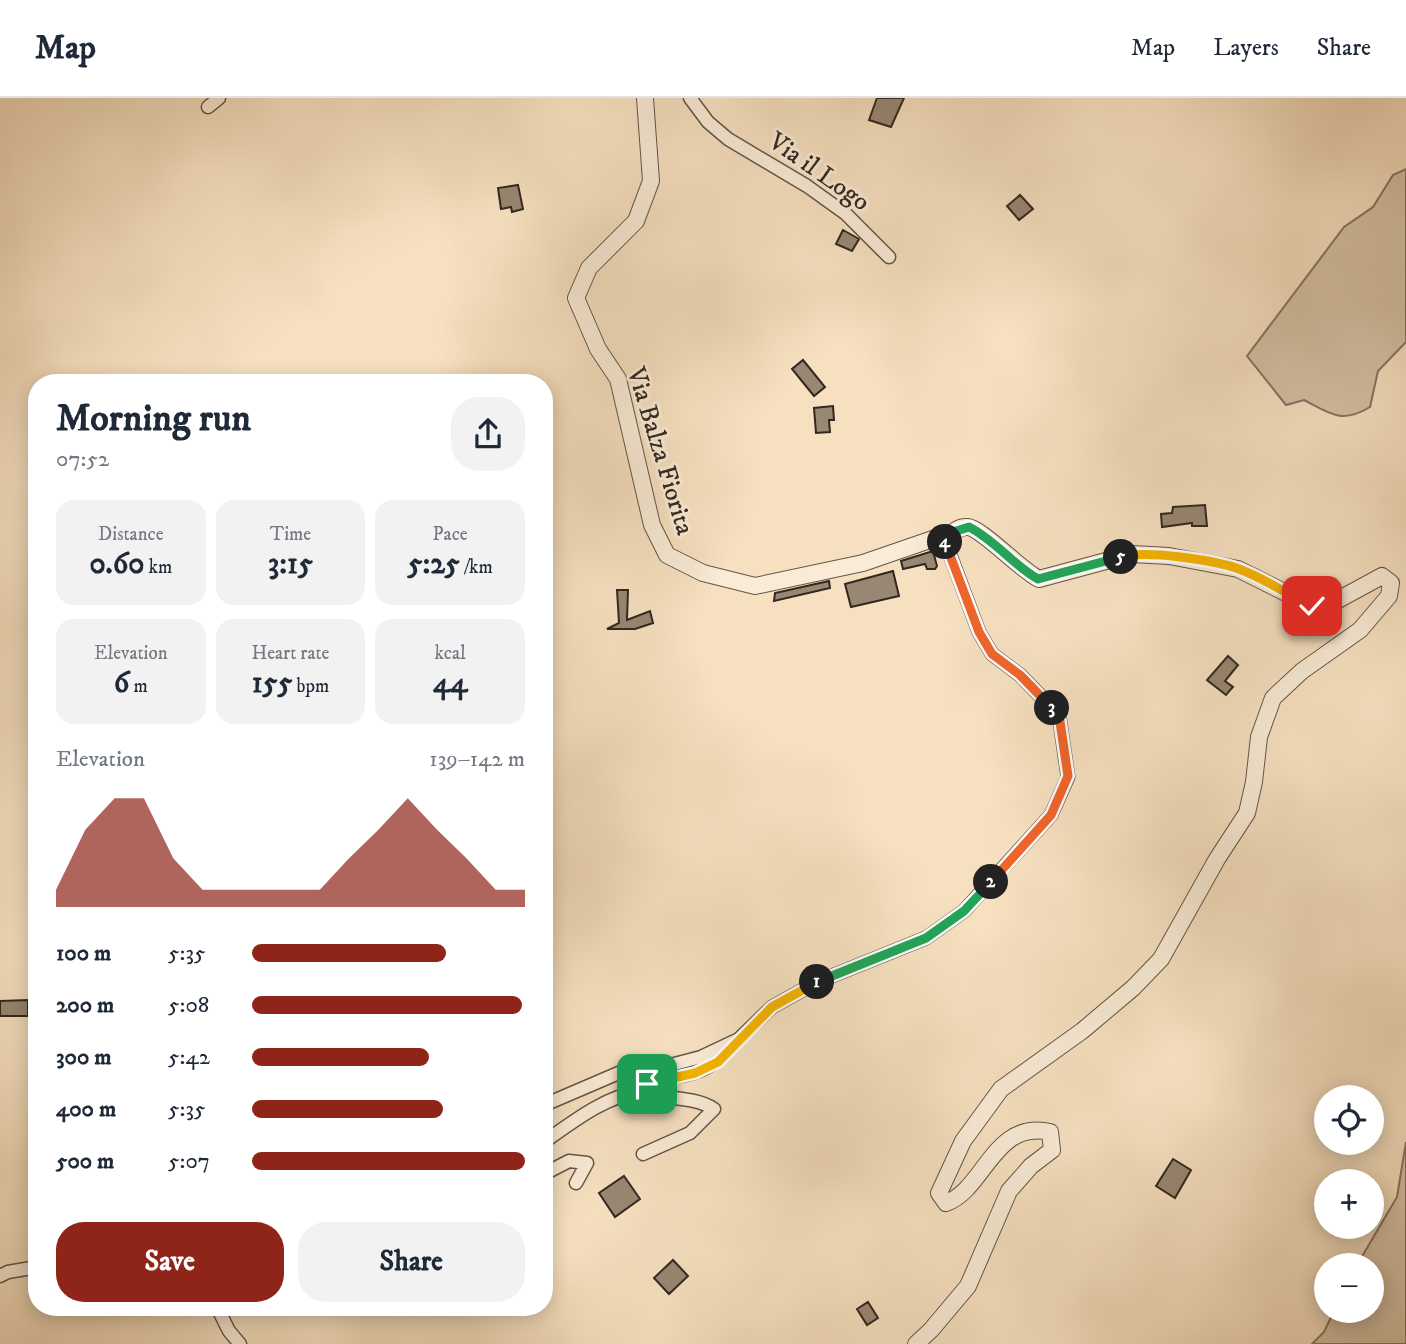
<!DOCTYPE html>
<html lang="en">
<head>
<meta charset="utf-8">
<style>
  :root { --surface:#fff; --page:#f2f2f3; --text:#1f2937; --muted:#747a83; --line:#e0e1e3; --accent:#8f2418 }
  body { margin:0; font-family:"IM FELL DW Pica",serif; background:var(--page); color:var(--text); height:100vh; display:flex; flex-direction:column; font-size:26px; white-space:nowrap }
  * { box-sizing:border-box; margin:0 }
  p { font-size:23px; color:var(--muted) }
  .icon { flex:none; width:38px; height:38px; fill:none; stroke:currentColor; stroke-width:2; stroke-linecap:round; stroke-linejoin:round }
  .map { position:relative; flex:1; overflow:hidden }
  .drawer { position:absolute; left:28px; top:276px; width:525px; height:942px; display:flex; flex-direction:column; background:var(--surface); border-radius:28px; box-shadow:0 4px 18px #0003 }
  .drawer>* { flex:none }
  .controls { position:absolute; left:1314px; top:987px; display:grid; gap:14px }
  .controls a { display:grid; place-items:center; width:70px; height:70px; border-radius:50%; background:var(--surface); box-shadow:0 4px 18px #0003; font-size:35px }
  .pin { position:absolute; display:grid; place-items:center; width:60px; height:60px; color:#fff; margin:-30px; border-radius:14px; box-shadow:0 4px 10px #0006 }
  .km { position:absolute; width:35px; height:35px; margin:-18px; border-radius:50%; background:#222; color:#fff; font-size:19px; line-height:35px; text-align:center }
  .round { display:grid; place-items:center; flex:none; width:74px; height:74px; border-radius:28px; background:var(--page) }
  .head { display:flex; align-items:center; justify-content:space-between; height:119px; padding:0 28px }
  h1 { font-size:38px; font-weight:800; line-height:52px }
  .figures { display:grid; grid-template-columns:repeat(3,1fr); gap:10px; height:119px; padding:7px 28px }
  .figures div { display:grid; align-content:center; border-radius:18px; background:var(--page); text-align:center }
  .figures b { font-size:30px; font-weight:800 }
  .figures small { font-size:19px; font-weight:400 }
  .figures p { font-size:19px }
  .chart { height:196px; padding:14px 28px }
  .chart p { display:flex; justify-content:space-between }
  .chart svg { width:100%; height:126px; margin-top:7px; fill:var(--accent); opacity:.7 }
  .cta { display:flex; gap:14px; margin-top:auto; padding:14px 28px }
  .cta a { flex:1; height:80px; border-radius:28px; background:var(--accent); color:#fff; font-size:28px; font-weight:800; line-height:80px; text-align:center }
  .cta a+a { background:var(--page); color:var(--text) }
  ul { padding:0 28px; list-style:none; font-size:23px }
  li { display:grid; grid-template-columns:112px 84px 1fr; align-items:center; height:52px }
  li i { height:18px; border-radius:9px; background:var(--accent) }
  header { display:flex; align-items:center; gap:42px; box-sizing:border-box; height:98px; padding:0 35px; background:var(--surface); border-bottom:2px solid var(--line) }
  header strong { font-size:33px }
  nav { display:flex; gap:38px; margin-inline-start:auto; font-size:24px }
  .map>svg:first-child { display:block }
  .green { fill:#d5c1a5; stroke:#847462; stroke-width:2 }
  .building { fill:#988773; stroke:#322720; stroke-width:2 }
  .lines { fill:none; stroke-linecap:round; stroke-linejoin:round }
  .minor-casing { stroke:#635548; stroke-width:15 }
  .tertiary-casing { stroke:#635548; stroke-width:18 }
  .minor { stroke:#f9ebd6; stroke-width:12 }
  .tertiary { stroke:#f9ebd6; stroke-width:16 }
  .split-1-casing { stroke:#fff; stroke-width:14 }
  .split-2-casing { stroke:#fff; stroke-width:14 }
  .split-3-casing { stroke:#fff; stroke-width:14 }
  .split-4-casing { stroke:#fff; stroke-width:14 }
  .split-5-casing { stroke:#fff; stroke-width:14 }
  .split-6-casing { stroke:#fff; stroke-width:14 }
  .split-1 { stroke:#f5b400; stroke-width:9 }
  .split-2 { stroke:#22a559; stroke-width:9 }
  .split-3 { stroke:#f0652b; stroke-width:9 }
  .split-4 { stroke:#f0652b; stroke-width:9 }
  .split-5 { stroke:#22a559; stroke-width:9 }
  .split-6 { stroke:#f5b400; stroke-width:9 }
  .labels { text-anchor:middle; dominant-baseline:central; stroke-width:6; stroke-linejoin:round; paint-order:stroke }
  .street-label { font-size:26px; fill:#322720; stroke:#f9ebd6 }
</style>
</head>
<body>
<header>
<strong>Map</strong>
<nav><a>Map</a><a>Layers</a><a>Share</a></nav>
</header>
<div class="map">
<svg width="1406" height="1246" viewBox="0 0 1406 1246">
  <rect width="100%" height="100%" fill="#f6e0c0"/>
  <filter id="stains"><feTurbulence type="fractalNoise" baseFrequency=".00286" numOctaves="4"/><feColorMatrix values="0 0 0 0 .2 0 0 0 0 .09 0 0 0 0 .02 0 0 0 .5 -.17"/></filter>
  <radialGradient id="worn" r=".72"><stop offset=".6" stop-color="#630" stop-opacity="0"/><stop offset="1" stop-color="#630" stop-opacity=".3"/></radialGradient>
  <!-- green -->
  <path class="green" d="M1406 71V244L1378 273 1370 309C1342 326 1331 316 1304 302L1286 307 1247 258 1344 129 1373 109 1393 77Z
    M1406 1044V1246H1312L1324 1234 1334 1213H1372V1167H1357L1397 1099Z"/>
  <!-- building -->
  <path class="building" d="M877 0H904L891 29 869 22Z
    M518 87 523 111 512 114 511 109 501 111 498 90Z
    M1020 97 1033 111 1019 122 1007 108Z
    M843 132 859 141 852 153 836 146Z
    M803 262 825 289 814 298 792 271Z
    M833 308 834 322H829L830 334 816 335 814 310Z
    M1205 407 1207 428H1192V425L1162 429 1161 416 1172 415 1173 409Z
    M933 453 937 468 935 471H927L925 466 903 471 901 463Z
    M893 473 899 498 851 509 845 486Z
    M829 483 830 490 774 503 775 495Z
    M617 492H628L627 522 650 513 653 525 635 531H607L619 525Z
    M1228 558 1238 567 1225 583 1233 589 1226 597 1207 582Z
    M28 902V918H0V903Z
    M1173 1061 1191 1072 1175 1100 1156 1088Z
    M624 1078 640 1101 615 1119 599 1095Z
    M673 1162 688 1178 669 1196 654 1180Z
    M868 1204 878 1220 867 1227 857 1211Z"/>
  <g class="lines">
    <defs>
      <path id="minor" d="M690 0 708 24 728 41 807 88 846 116 889 159
        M208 9 219 0
        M641 993C665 1003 692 997 714 1011L690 1035 643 1056
        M544 1007 621 974 663 969 701 959 739 941 772 909 817 884 926 840 964 813 1051 717 1068 679 1059 617 1020 577 992 556 979 534 945 443
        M544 1044C574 1023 604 999 641 993 652 979 677 980 693 975 710 970 722 960 734 946
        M544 1076 569 1063 587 1065 576 1085
        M0 1178 8 1174 37 1169
        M217 1209 229 1233 240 1246"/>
      <path id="tertiary" d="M645 0 651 83 636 123 589 170 576 200 598 251 618 281 652 427 667 457 703 475 755 488 863 465 950 435
        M916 1246 931 1232 968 1188 1009 1093 1031 1068 1052 1052 1050 1034C994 1021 984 1092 946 1105L939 1095 963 1043 1001 991 1082 933 1133 890 1161 861 1217 761 1247 715 1254 684 1259 639 1273 600 1302 573 1360 532 1389 498 1391 485 1382 478 1336 503 1312 508 1238 471 1169 458 1132 456 1039 481C1021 472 981 430 968 429 958 428 950 436 945 443"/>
    </defs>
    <!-- minor casing -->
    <use href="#minor" class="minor-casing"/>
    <!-- tertiary casing -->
    <use href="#tertiary" class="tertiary-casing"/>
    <!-- minor -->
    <use href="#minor" class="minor"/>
    <!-- tertiary -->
    <use href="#tertiary" class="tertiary"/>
  </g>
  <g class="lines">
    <defs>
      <path id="split-1" d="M647 986 695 975 718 964 772 909 817 884"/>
      <path id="split-2" d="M817 884 926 840 964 813 991 784"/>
      <path id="split-3" d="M991 784 1051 717 1068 678 1059 617 1052 610"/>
      <path id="split-4" d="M945 444 979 534 992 556 1020 577 1052 610"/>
      <path id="split-5" d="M945 444 950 435 969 429C995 442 1013 467 1038 481L1121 459"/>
      <path id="split-6" d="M1121 459C1147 452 1214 462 1239 471 1264 480 1288 497 1312 508"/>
    </defs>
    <!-- split-1 casing -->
    <use href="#split-1" class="split-1-casing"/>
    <!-- split-2 casing -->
    <use href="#split-2" class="split-2-casing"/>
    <!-- split-3 casing -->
    <use href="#split-3" class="split-3-casing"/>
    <!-- split-4 casing -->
    <use href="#split-4" class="split-4-casing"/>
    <!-- split-5 casing -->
    <use href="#split-5" class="split-5-casing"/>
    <!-- split-6 casing -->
    <use href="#split-6" class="split-6-casing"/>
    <!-- split-1 -->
    <use href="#split-1" class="split-1"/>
    <!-- split-2 -->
    <use href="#split-2" class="split-2"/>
    <!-- split-3 -->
    <use href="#split-3" class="split-3"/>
    <!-- split-4 -->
    <use href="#split-4" class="split-4"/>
    <!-- split-5 -->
    <use href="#split-5" class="split-5"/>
    <!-- split-6 -->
    <use href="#split-6" class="split-6"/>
  </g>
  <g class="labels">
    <!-- street labels -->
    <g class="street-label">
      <text transform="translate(819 74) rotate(35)">Via il Logo</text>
      <text transform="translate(660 353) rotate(73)">Via Balza Fiorita</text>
    </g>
  </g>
  <rect width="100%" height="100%" filter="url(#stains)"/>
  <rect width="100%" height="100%" fill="url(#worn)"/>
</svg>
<div class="controls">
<a><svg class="icon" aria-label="locate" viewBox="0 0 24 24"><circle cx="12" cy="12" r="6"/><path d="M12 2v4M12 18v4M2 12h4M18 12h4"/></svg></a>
<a>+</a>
<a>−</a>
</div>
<div class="pin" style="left:647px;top:986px;background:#1e9e55"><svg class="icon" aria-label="arrive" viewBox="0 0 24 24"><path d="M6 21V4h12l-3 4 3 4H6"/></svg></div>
<div class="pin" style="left:1312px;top:508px;background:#d93025"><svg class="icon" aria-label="check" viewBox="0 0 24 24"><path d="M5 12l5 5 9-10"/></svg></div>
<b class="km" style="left:817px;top:884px">1</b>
<b class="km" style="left:991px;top:784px">2</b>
<b class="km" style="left:1052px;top:610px">3</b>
<b class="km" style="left:945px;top:444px">4</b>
<b class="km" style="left:1121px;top:459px">5</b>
<section class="drawer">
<div class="head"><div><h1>Morning run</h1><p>07:52</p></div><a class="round"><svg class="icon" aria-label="share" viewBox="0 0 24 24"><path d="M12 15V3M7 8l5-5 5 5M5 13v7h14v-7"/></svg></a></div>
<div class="figures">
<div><p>Distance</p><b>0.60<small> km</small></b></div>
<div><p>Time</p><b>3:15</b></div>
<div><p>Pace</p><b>5:25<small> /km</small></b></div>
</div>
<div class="figures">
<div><p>Elevation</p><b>6<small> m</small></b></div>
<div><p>Heart rate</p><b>155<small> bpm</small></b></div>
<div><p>kcal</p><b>44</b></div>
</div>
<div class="chart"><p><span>Elevation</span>139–142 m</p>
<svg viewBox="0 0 160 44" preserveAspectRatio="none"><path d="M0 44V38L10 17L20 6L30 6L40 27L50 38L60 38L70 38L80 38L90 38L100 27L110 17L120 6L130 17L140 27L150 38L160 38V44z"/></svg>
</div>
<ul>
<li><b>100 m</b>5:35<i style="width:71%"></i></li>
<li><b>200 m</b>5:08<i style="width:99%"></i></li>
<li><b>300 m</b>5:42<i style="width:65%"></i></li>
<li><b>400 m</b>5:35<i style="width:70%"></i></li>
<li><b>500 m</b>5:07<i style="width:100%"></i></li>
</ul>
<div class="cta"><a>Save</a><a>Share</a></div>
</section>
</div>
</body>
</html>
